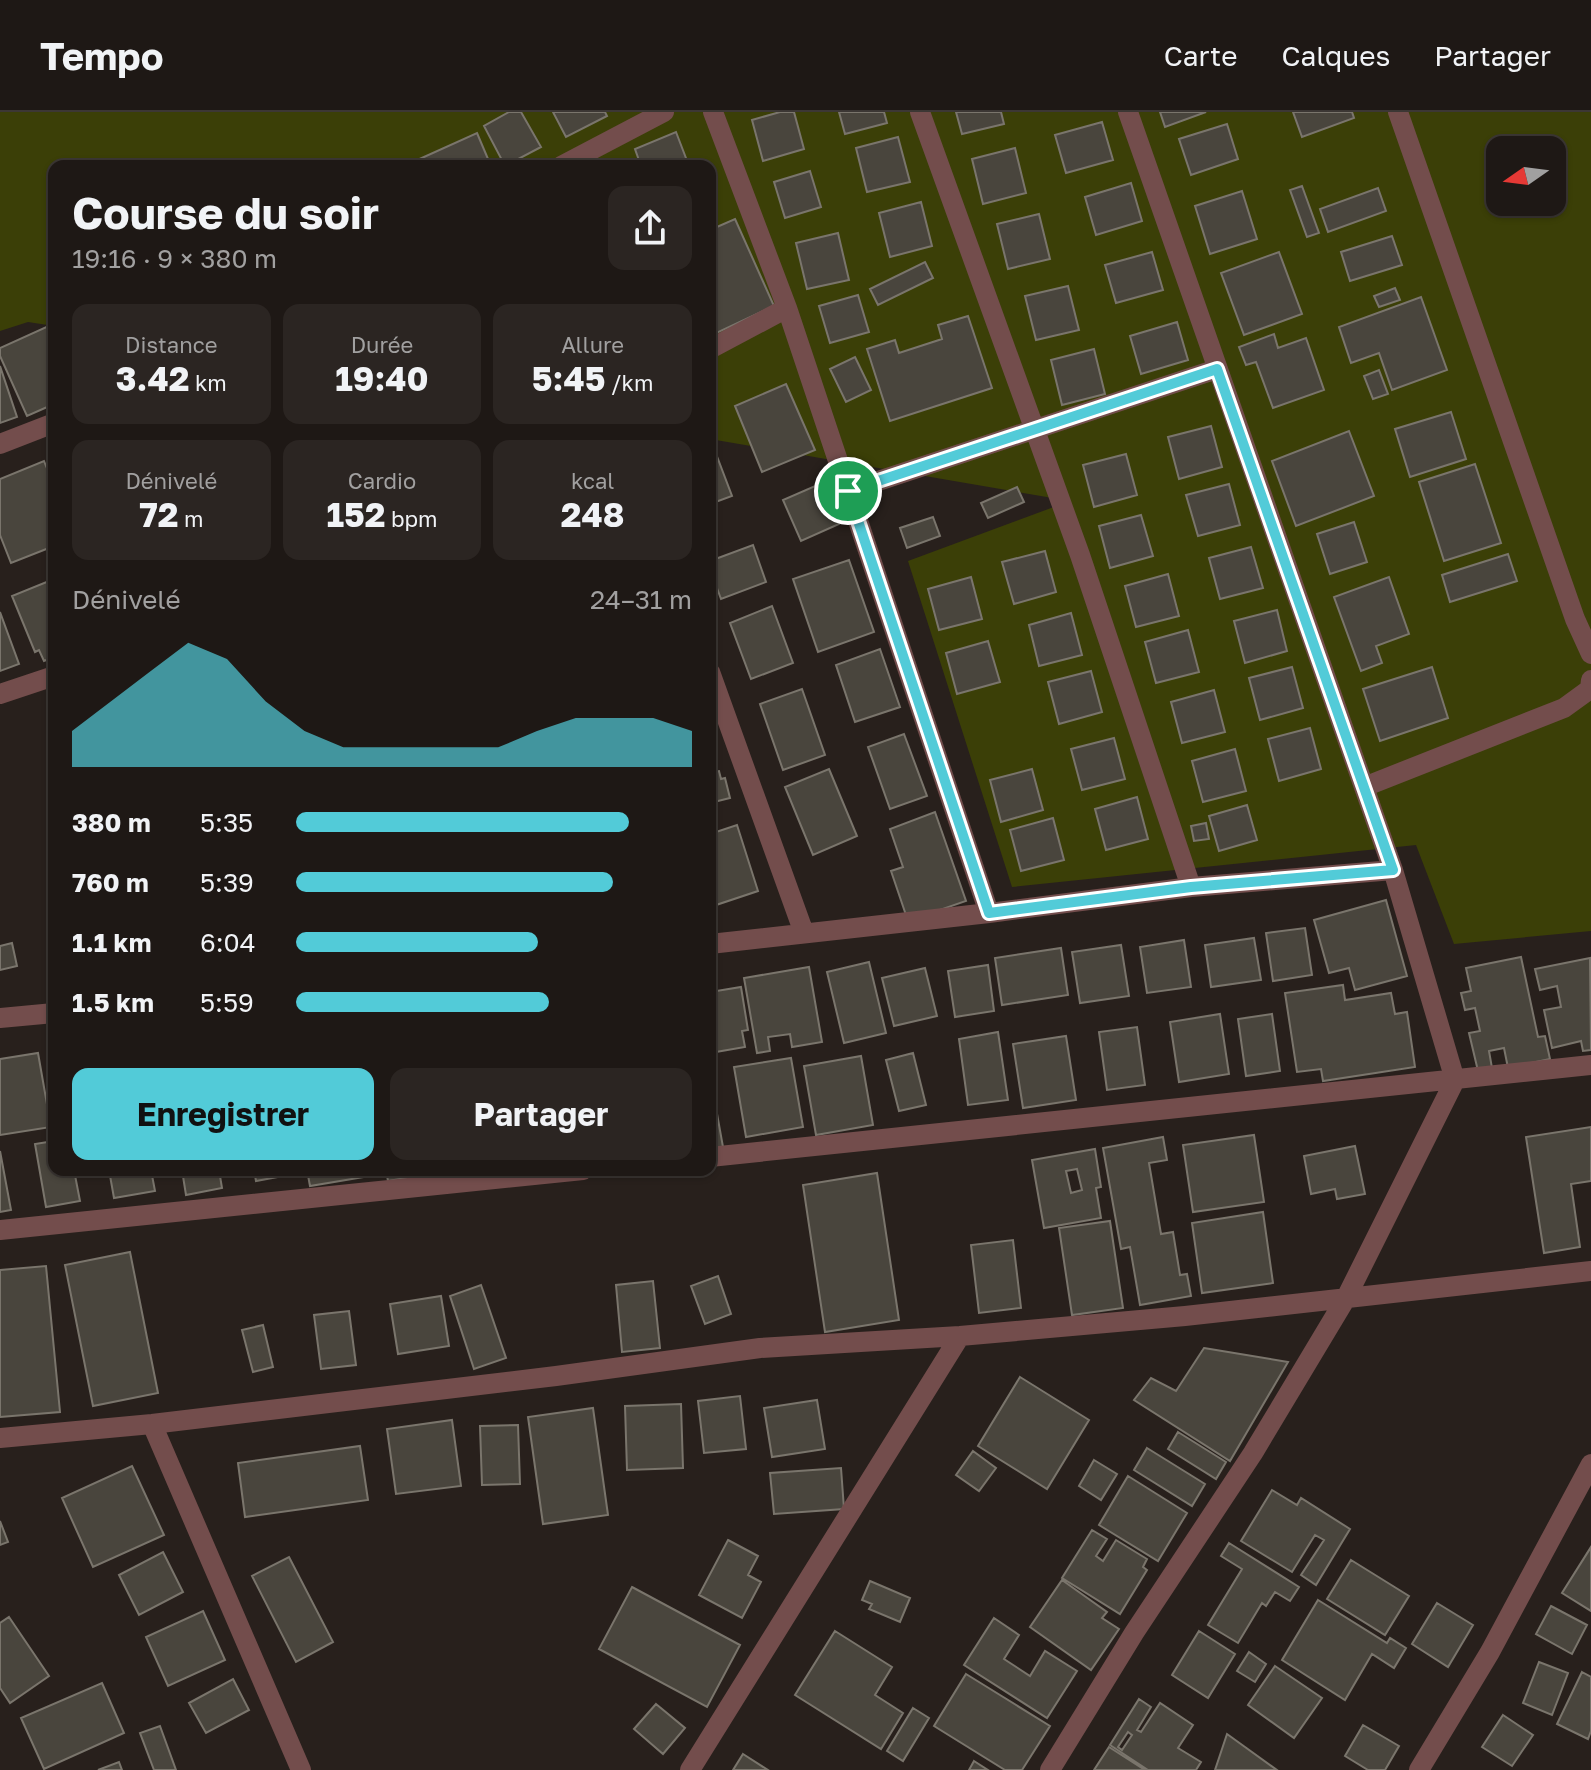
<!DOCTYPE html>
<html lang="fr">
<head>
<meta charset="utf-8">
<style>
  :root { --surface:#1e1815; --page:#2b2522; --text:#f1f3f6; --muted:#a1a0a0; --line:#3c3734; --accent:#52cbd8 }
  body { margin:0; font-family:"Golos Text",sans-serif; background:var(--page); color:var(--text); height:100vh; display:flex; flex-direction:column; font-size:30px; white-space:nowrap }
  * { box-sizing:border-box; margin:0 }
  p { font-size:26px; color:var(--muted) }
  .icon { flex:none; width:44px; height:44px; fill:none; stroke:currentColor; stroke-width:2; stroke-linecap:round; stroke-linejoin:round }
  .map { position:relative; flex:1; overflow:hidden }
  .panel { position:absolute; left:48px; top:48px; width:668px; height:1016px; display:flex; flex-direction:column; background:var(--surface); border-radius:16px; box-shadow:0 2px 6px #0004,0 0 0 2px var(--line) }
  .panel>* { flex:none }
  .needle { width:52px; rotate:256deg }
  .fabs { position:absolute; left:1486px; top:24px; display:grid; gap:16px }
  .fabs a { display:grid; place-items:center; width:80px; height:80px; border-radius:16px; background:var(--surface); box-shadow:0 2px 6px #0004,0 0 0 2px var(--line); font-size:40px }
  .pin { position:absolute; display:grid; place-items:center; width:68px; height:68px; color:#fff; margin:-34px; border:4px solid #fff; border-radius:50%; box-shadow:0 2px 8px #0007 }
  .round { display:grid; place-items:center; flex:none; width:84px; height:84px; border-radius:16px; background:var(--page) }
  .summary { display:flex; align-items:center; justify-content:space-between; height:136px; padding:0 24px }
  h1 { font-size:44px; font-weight:700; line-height:60px }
  .metrics { display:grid; grid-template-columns:repeat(3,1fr); gap:12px; height:136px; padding:8px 24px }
  .metrics div { display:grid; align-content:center; border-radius:16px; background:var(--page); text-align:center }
  .metrics b { font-size:34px; font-weight:700 }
  .metrics small { font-size:22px; font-weight:400 }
  .metrics p { font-size:22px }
  .chart { height:224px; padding:16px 24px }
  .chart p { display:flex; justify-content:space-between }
  .chart svg { width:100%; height:144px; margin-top:8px; fill:var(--accent); opacity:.7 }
  .primary-button { display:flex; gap:16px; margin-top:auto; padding:16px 24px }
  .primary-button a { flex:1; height:92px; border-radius:16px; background:var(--accent); color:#111; font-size:32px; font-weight:700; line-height:92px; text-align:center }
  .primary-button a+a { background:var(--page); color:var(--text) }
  ul { padding:0 24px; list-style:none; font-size:26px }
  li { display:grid; grid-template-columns:128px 96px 1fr; align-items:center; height:60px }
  li i { height:20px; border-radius:10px; background:var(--accent) }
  header { display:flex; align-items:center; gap:48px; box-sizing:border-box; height:112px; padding:0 40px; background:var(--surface); border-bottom:2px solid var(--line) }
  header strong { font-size:38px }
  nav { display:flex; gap:44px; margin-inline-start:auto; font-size:28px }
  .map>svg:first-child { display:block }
  .green { fill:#3b3f07; fill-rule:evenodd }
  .building { fill:#49453d; stroke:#7a756c; stroke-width:2; fill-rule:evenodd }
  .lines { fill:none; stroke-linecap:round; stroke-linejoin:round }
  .minor { stroke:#734d4c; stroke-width:20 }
  .route-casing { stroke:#fff; stroke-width:16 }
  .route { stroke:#52cbd8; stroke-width:10 }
</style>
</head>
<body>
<header>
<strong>Tempo</strong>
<nav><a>Carte</a><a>Calques</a><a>Partager</a></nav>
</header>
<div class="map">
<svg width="1591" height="1658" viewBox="0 0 1591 1658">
  <rect width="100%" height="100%" fill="#28201c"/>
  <!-- green -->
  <path class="green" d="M0 0H1591V819L1454 832 1416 733 1012 775 908 449 1070 389 710 327V54H54V214L28 210 0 219ZM1500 38H1552V90H1500Z"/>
  <!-- building -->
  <path class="building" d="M509 0H521L541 35 505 54 484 14Z
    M553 0H605L607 4 566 25Z
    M780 0H794L804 37 763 49 752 8Z
    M839 0H884L887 11 845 22Z
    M956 0H1001L1004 12 962 22Z
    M1160 0H1206L1165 15Z
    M1293 0H1352L1354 6 1302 25Z
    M1102 10 1113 48 1066 61 1055 23Z
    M1227 12 1238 47 1191 63 1179 27Z
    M676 20 689 54H641L635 37Z
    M477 21 491 54H404Z
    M898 25 910 70 867 80 856 36Z
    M1015 36 1026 81 983 92 972 47Z
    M810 59 821 95 785 106 774 70Z
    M1131 71 1142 109 1096 123 1085 85Z
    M1302 74 1319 121 1307 125 1290 78Z
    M1378 76 1386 99 1328 120 1320 97Z
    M1242 79 1257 127 1210 142 1195 94Z
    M921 90 932 134 890 145 879 101Z
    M1039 102 1050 147 1008 157 997 112Z
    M735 107 774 194 710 224V118Z
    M838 121 849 168 807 177 796 131Z
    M1392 124 1402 153 1350 169 1341 140Z
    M1152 140 1163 178 1116 191 1105 153Z
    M1279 140 1302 202 1244 223 1221 161Z
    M925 150 933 166 878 193 870 177Z
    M1068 174 1079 218 1036 228 1025 184Z
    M1395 176 1400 188 1379 195 1374 184Z
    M858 183 869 220 830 231 819 194Z
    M1421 185 1447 258 1392 278 1379 241 1351 251 1339 215Z
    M968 204 992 276 890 309 867 237 895 228 899 241 942 227 938 213Z
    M1177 210 1188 248 1141 262 1130 224Z
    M53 212 54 292 27 304 0 244V236Z
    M1274 222 1278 236 1306 226 1324 278 1273 296 1256 250 1246 253 1239 235Z
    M1094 237 1105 282 1062 293 1051 248Z
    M855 245 871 278 846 290 830 257Z
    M0 254 17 305 0 311Z
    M1379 258 1388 282 1373 287 1364 264Z
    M786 272 815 338 762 360 735 294Z
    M1451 300 1466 347 1410 365 1395 317Z
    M1211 314 1222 355 1179 367 1168 325Z
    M1349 319 1374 384 1296 414 1272 349Z
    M710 326 732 384 710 392Z
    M1126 342 1137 383 1094 395 1083 353Z
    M44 349 54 374V434L11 451 0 423V367Z
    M1475 352 1501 431 1444 449 1419 370Z
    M822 371 839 412 801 429 783 388Z
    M1229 372 1240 413 1198 424 1186 383Z
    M1017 375 1024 390 988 406 981 391Z
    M1141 403 1153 444 1110 456 1099 414Z
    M933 405 940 424 907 436 900 416Z
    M1354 410 1367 450 1330 462 1317 422Z
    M753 433 766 470 721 487 710 457V449Z
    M1251 435 1263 476 1220 487 1209 446Z
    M1045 439 1056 480 1014 492 1002 450Z
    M1508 442 1517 469 1450 490 1442 463Z
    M849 448 874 520 818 540 793 467Z
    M1168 462 1179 504 1136 515 1125 474Z
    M971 465 982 507 939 518 928 477Z
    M1389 465 1409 522 1376 534 1382 551 1361 559 1334 485Z
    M54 467V545L44 549 39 538 35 540 12 484Z
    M772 494 793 551 751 567 730 511Z
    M1277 498 1287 539 1245 551 1234 509Z
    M0 500 19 552 0 559Z
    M1071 501 1082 543 1039 554 1029 513Z
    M1188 518 1199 560 1156 571 1145 530Z
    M988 529 1000 570 957 582 946 541Z
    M880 537 900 595 855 610 836 553Z
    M1292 555 1303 596 1260 608 1249 566Z
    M1432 555 1448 606 1380 629 1363 577Z
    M1091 559 1102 600 1059 612 1048 570Z
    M802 577 825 643 783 658 760 592Z
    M1214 578 1225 620 1182 631 1171 590Z
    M1310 616 1321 657 1279 669 1268 627Z
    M904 622 927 684 890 697 868 635Z
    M1114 626 1125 667 1082 678 1071 637Z
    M1235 637 1246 679 1203 690 1192 649Z
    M710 656 711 660 719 659 721 667 725 666 730 686 710 691Z
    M829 657 857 724 813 743 785 675Z
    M1032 657 1043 698 1001 710 990 668Z
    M1137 685 1148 727 1106 738 1095 697Z
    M1247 693 1257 728 1219 739 1209 704Z
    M935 700 966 789 908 809 891 759 903 755 890 717Z
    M1053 706 1064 748 1021 759 1010 718Z
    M1206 711 1209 727 1194 729 1191 714Z
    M737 713 758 779 710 795V722Z
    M1386 788 1407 864 1355 878 1349 856 1329 861 1314 808Z
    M1305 816 1312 863 1273 869 1266 821Z
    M1254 826 1261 868 1211 875 1205 833Z
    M1184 828 1191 875 1147 881 1140 835Z
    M12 831 17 854 0 858V834Z
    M1121 833 1129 884 1080 891 1072 840Z
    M1061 836 1068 883 1002 893 995 846Z
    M1521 845 1538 925 1545 924 1550 947 1508 956 1504 936 1489 939 1492 956 1478 959 1469 921 1480 919 1475 896 1465 898 1461 881 1471 879 1466 856Z
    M1590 846 1591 938 1583 939 1581 929 1552 936 1544 898 1561 895 1557 874 1540 878 1535 857Z
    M869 850 886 921 844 931 827 860Z
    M988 853 994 899 955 905 948 859Z
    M809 855 822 930 792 935 790 922 768 925 770 939 757 941 744 866Z
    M925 856 937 904 894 914 882 866Z
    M1343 873 1345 888 1391 881 1395 902 1407 900 1415 955 1323 969 1321 957 1297 960 1285 881Z
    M741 875 748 918 742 919 745 935 710 941V880Z
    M1220 902 1229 962 1179 970 1170 910Z
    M1272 902 1280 959 1246 964 1238 907Z
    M1137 915 1145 973 1107 978 1099 920Z
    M998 920 1008 988 968 993 959 927Z
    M1066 924 1076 988 1023 996 1013 932Z
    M54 936V973L48 937Z
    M38 941 51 1015 0 1023V947Z
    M913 941 926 993 899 999 886 948Z
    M861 944 873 1013 816 1023 804 954Z
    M791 946 803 1015 746 1025 734 955Z
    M710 963 723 1035 710 1037Z
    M1591 1015V1069L1571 1072 1580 1135 1544 1141 1526 1025Z
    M1254 1023 1264 1090 1193 1100 1183 1033Z
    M1163 1025 1167 1048 1149 1051 1161 1122 1173 1120 1180 1163 1187 1162 1191 1184 1140 1193 1130 1135 1121 1137 1103 1036Z
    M54 1029V1058H74L80 1089 46 1095 35 1032Z
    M1355 1034 1365 1082 1337 1087 1335 1077 1311 1082 1304 1044Z
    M1095 1037 1101 1075 1096 1076 1101 1106 1044 1116 1032 1048ZM1077 1057 1082 1078 1071 1081 1066 1059Z
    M0 1039 11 1098 0 1100Z
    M109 1058H151L155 1079 114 1086Z
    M182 1058H219L222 1076 186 1083Z
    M254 1058H293L294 1062 256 1069Z
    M307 1058H375L376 1063 310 1074Z
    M386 1058H455L388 1069Z
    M877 1061 899 1208 825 1220 803 1073Z
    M1263 1100 1273 1171 1202 1181 1192 1111Z
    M1110 1109 1123 1196 1072 1203 1059 1116Z
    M1013 1128 1021 1196 979 1201 971 1133Z
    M130 1140 158 1281 93 1294 65 1153Z
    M46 1154 60 1300 0 1305V1158Z
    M718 1164 731 1202 705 1212 691 1174Z
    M653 1169 660 1236 622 1240 616 1173Z
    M481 1173 506 1246 474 1257 450 1184Z
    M441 1184 449 1234 398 1242 390 1192Z
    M349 1199 356 1253 321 1257 314 1203Z
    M263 1213 273 1255 253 1260 242 1218Z
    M1204 1236 1288 1250 1230 1349 1134 1288 1151 1266 1176 1279Z
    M1020 1265 1089 1308 1047 1377 978 1334Z
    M740 1284 746 1337 704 1341 698 1289Z
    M817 1288 825 1337 772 1345 764 1296Z
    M681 1292 683 1356 627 1358 625 1294Z
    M593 1296 608 1403 543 1412 528 1305Z
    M452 1308 461 1374 396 1382 387 1317Z
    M518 1313 520 1372 482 1373 480 1314Z
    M1178 1320 1226 1350 1216 1367 1168 1337Z
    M360 1334 368 1388 245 1405 238 1351Z
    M1147 1336 1205 1372 1192 1394 1134 1358Z
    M973 1339 996 1356 979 1379 956 1363Z
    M1094 1348 1117 1362 1101 1388 1079 1374Z
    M132 1354 164 1423 93 1455 62 1386Z
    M841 1356 844 1397 774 1402 770 1361Z
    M1128 1364 1187 1401 1158 1449 1099 1413Z
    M1272 1378 1297 1393 1301 1386 1350 1417 1316 1473 1301 1463 1324 1428 1315 1423 1292 1460 1241 1429Z
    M0 1409 8 1430 0 1433Z
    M1092 1418 1107 1427 1096 1444 1103 1449 1116 1428 1147 1447 1143 1455 1147 1458 1120 1502 1062 1466Z
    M728 1428 758 1444 748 1463 761 1470 742 1506 699 1483Z
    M1229 1431 1299 1475 1290 1489 1275 1480 1266 1494 1262 1491 1238 1531 1208 1513 1242 1457 1221 1444Z
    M1591 1435V1499L1562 1481Z
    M163 1440 183 1480 139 1503 119 1463Z
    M289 1445 333 1530 296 1550 252 1464Z
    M1351 1448 1409 1484 1385 1523 1327 1487Z
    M1062 1468 1107 1500 1102 1506 1119 1517 1091 1558 1030 1515Z
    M870 1469 910 1486 900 1510 869 1497 872 1492 862 1488Z
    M632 1475 740 1533 707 1595 599 1537Z
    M1318 1488 1387 1531 1390 1526 1406 1536 1394 1556 1372 1542 1345 1588 1282 1548Z
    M1437 1491 1473 1513 1448 1555 1412 1532Z
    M1551 1494 1587 1513 1572 1542 1536 1522Z
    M203 1499 225 1548 168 1574 146 1525Z
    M9 1505 49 1564 10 1591 0 1576V1511Z
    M994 1506 1019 1523 1004 1547 1030 1564 1045 1539 1077 1559 1047 1606 964 1553Z
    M835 1519 892 1555 875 1583 903 1601 881 1637 795 1583Z
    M1199 1519 1235 1542 1208 1586 1172 1563Z
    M1249 1540 1266 1552 1255 1570 1237 1559Z
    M1539 1550 1568 1561 1552 1603 1523 1591Z
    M1275 1554 1322 1586 1294 1626 1248 1593Z
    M1582 1560 1591 1565V1619L1588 1627 1557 1612Z
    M966 1562 1050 1614 1022 1658H1005L934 1614Z
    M233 1567 249 1598 206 1621 189 1591Z
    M102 1571 124 1621 44 1657 21 1606Z
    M1139 1587 1151 1595 1137 1618 1141 1620 1160 1591 1193 1613 1178 1636 1201 1650 1196 1658H1148L1110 1633ZM1128 1620 1132 1623 1122 1638 1118 1635Z
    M656 1592 685 1616 663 1642 634 1617Z
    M913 1596 929 1606 903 1649 887 1639Z
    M1503 1603 1533 1623 1512 1654 1482 1635Z
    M1363 1613 1399 1634 1385 1658H1368L1345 1644Z
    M160 1614 176 1658H154L140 1621Z
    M1227 1622 1277 1658H1215Z
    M1109 1635 1145 1658H1094Z
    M743 1642 768 1658H733Z
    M974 1649 988 1658H969Z
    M119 1650 122 1658H98Z"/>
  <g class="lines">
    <!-- minor -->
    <path class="minor" d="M713 0 787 196 989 801
      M920 0 1080 443 1191 775
      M1398 0 1575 507 1591 542
      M561 54 664 0
      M710 237 787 196
      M0 332 54 311
      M848 379 1217 257
      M710 560 804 821
      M0 582 54 564
      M1364 675 1564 596 1590 577 1591 568
      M710 832 989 801 1191 775 1393 758
      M0 906 54 901
      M710 1045 1591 953
      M0 1118 583 1058
      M152 1312 301 1658
      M0 1326 152 1312 556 1264 760 1236 960 1224 1185 1204 1591 1159
      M690 1658 960 1224
      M1050 1658 1134 1521 1253 1341 1346 1186 1455 968 1393 758 1128 0
      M1419 1658 1490 1540 1591 1352"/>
  </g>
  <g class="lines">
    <defs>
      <path id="route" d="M1217 257 1393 758 1191 775 989 801 848 379Z"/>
    </defs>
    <!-- route casing -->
    <use href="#route" class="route-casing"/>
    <!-- route -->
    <use href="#route" class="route"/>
  </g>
</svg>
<div class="fabs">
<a><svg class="needle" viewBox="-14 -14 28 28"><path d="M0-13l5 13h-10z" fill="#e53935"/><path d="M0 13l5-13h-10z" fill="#a1a0a0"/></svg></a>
</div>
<div class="pin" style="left:848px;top:379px;background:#1e9e55"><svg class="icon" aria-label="arrive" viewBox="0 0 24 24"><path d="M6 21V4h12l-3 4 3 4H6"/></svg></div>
<section class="panel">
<div class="summary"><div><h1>Course du soir</h1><p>19:16 · 9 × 380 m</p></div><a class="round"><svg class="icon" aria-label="share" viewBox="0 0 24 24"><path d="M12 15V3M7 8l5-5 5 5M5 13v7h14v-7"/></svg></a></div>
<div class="metrics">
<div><p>Distance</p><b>3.42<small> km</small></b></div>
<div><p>Durée</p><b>19:40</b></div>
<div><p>Allure</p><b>5:45<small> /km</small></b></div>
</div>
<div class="metrics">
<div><p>Dénivelé</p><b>72<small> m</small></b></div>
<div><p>Cardio</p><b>152<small> bpm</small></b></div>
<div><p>kcal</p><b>248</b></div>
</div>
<div class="chart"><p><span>Dénivelé</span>24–31 m</p>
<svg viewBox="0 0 160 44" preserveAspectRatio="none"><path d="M0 44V33L10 24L20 15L30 6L40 11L50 24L60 33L70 38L80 38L90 38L100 38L110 38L120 33L130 29L140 29L150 29L160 33V44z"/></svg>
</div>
<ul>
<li><b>380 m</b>5:35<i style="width:84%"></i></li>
<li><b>760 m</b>5:39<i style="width:80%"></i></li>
<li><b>1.1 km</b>6:04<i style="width:61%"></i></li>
<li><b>1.5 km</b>5:59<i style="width:64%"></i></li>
</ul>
<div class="primary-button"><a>Enregistrer</a><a>Partager</a></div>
</section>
</div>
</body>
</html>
